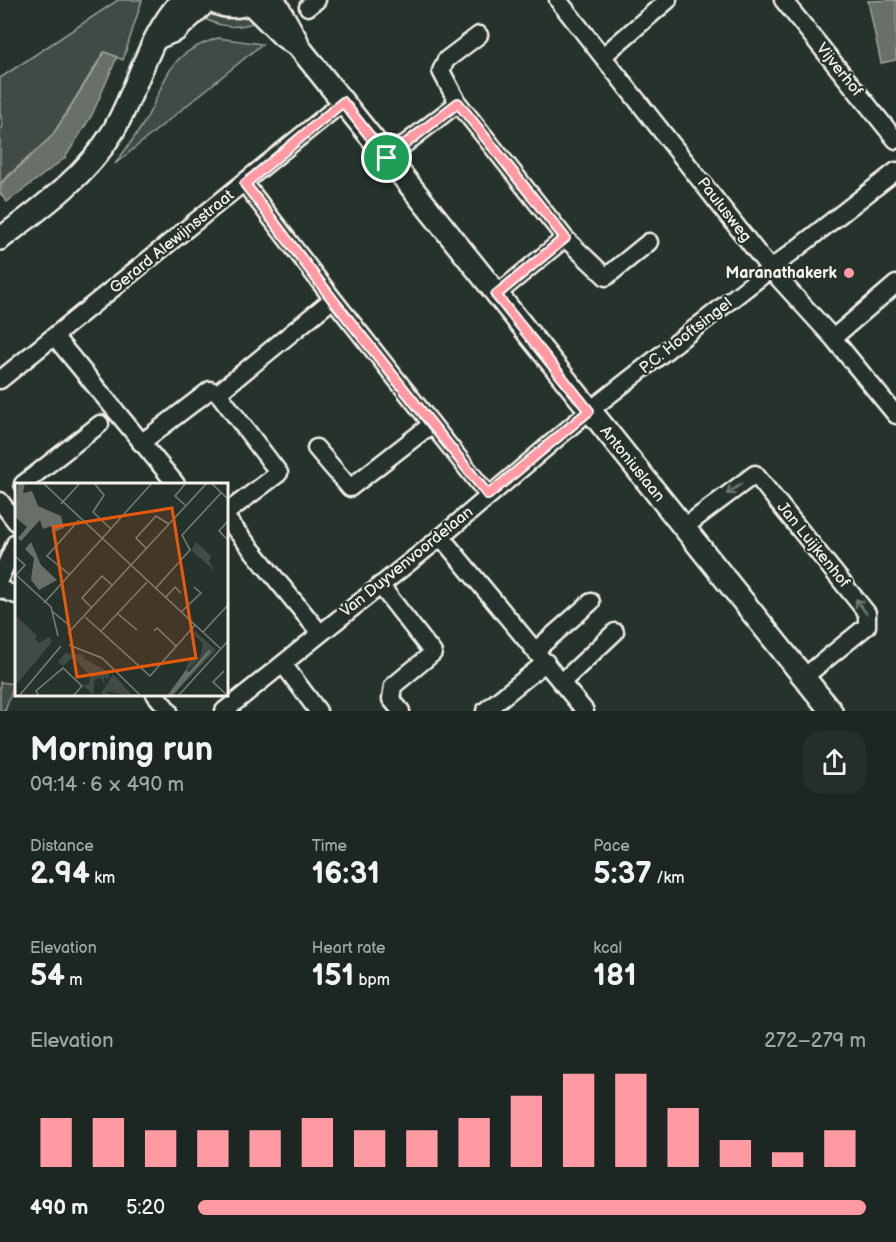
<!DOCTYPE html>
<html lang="en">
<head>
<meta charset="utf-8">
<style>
  :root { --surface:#1c2622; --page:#252e2a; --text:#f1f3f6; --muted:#a0a5a5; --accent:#ff9aa2 }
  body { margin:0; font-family:"Balsamiq Sans",sans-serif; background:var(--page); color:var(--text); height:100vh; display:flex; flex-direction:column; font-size:22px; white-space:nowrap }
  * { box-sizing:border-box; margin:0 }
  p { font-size:20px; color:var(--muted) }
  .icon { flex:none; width:33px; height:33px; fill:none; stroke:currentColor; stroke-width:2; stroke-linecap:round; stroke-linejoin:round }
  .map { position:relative; height:711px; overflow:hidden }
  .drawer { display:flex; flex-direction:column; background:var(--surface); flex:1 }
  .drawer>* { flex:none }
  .pin { position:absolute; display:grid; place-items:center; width:51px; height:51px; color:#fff; margin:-26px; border:3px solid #fff; border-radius:50%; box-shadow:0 2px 6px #0007 }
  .round { display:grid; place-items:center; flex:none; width:63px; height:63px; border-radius:18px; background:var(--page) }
  .headline { display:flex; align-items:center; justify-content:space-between; height:102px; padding:0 30px }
  h1 { font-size:33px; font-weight:800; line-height:45px }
  .figures { display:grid; grid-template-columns:repeat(3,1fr); gap:9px; height:102px; padding:6px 30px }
  .figures div { display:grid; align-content:center }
  .figures b { font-size:30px; font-weight:800 }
  .figures small { font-size:16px; font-weight:400 }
  .figures p { font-size:16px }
  .chart { height:168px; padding:12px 30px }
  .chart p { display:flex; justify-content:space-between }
  .chart svg { width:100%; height:108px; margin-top:6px; stroke:var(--accent); stroke-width:6 }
  ul { padding:0 30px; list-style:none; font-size:20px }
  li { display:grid; grid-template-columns:96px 72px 1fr; align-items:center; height:45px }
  li i { height:15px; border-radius:8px; background:var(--accent) }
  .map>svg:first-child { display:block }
  .green { fill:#414b45; stroke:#9a9e96; stroke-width:1.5 }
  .water { fill:#676f68; stroke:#9fa39b; stroke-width:1.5 }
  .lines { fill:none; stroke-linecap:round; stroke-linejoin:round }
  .minor-casing { stroke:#f4f1e8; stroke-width:21 }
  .major-casing { stroke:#f4f1e8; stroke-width:26 }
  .minor { stroke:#26332d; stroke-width:16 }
  .major { stroke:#26332d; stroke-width:21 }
  .oneway { stroke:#6e766e }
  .route-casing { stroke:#fff; stroke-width:12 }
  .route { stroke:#ff9aa2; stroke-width:8 }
  .poi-dot { fill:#ff9aa2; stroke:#26332d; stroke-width:2 }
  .labels { text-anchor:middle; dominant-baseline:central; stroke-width:4.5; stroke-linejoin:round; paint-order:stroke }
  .street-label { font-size:16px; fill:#f4f1e8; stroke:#26332d }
  .poi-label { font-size:16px; font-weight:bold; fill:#f4f1e8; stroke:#26332d; text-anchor:end }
  .inset-road { fill:none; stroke:#787f78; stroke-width:1.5 }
  .view { fill:#e8590c; fill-opacity:0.15; stroke:#e8590c; stroke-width:3 }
  .inset-edge { fill:none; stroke:#f4f1e8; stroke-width:3 }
</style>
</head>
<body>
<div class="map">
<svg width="896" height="711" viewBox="0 0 896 711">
  <rect width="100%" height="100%" fill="#26332d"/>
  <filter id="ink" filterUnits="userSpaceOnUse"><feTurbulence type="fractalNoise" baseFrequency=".0167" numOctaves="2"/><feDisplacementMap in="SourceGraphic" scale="12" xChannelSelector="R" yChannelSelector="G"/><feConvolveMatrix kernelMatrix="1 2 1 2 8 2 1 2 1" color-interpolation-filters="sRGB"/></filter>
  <g filter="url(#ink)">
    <!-- green -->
    <path class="green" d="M118 0H142L123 60 104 52 52 136 0 183V130L3 126 0 113V78Z
      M216 12 247 15 257 21C235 31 217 26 197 15Z
      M218 38 262 44 115 164C125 150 136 136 145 121 169 78 164 55 218 38Z
      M0 682 14 684 5 711H0Z"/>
    <!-- water -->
    <path class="water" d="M896 0V60L881 63 868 1Z
      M105 52 117 57 92 115 65 158 7 202 0 193 1 184 52 136Z"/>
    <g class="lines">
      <defs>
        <path id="minor" d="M558 0 771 270 833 338 896 415
          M783 0 896 140
          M308 7 317 0
          M603 56 668 0
          M458 103 441 71 446 60 479 35
          M387 158 458 103 565 238 496 295
          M245 184 333 299 488 495
          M565 238 606 277 649 242
          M54 336 176 484
          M833 338 896 284
          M0 380 343 102
          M218 393 333 299
          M141 443 210 390 218 393 279 473 226 513
          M316 448 350 488 432 424
          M23 484 100 424
          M0 501 16 522
          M226 518 320 633
          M683 528 755 474 867 613V626L804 677
          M441 537 585 711
          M0 578 16 542
          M380 585 433 653 393 686 391 699 401 711
          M0 589 16 595
          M536 650 591 602
          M283 664 318 711
          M562 682 615 632
          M155 694 169 711
          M224 711 441 537 589 411 896 171
          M485 711 546 662"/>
        <path id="major" d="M209 0C224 8 240 9 255 0
          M274 0 297 41
          M250 3 283 36 299 47 831 711
          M157 38 176 30 208 0
          M0 239C40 209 86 176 112 133 138 90 147 37 182 0"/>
      </defs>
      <!-- minor casing -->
      <use href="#minor" class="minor-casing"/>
      <!-- major casing -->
      <use href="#major" class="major-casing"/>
      <!-- minor -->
      <use href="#minor" class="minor"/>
      <!-- major -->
      <use href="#major" class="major"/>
    </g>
    <!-- one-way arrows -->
    <defs><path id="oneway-shaft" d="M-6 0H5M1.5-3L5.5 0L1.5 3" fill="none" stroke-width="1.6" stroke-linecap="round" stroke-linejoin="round" transform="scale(1.5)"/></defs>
    <g class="oneway">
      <use href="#oneway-shaft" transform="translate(734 489) rotate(145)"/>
      <use href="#oneway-shaft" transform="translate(861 606) rotate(-126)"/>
    </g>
  </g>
  <g class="lines" filter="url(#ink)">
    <defs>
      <path id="route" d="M343 102 387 158 458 103 565 238 496 295 589 411 488 495 333 300 245 184Z"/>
    </defs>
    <!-- route casing -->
    <use href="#route" class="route-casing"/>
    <!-- route -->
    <use href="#route" class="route"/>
  </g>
  <!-- markers -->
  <circle class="poi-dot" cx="849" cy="273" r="6"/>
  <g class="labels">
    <!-- street labels -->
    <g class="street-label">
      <text transform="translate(839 70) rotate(51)">Vijverhof</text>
      <text transform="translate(724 210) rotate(52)">Paulusweg</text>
      <text transform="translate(172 242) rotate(-39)">Gerard Alewijnsstraat</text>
      <text transform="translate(686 336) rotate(-38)">P.C. Hooftsingel</text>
      <text transform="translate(632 464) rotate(51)">Antoniuslaan</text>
      <text transform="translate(813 545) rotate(51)">Jan Luijkenhof</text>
      <text transform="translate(407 562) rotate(-39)">Van Duyvenvoordelaan</text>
    </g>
    <!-- poi labels -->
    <g class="poi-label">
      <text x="837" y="273">Maranathakerk</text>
    </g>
  </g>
  <!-- overview -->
  <g transform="translate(15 483)">
    <rect width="213" height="213" fill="#26332d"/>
    <path d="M181 59 196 73 194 78 200 88 176 67ZM0 132 22 153 20 156 24 160 34 154 37 159 0 203ZM180 148 201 167 157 213 196 169 194 166 168 192 176 174H185L188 160 177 151ZM50 170 69 172 68 175 93 189 96 187 93 196 89 194 90 203 86 195 80 196 78 212 68 202 74 201 75 193 58 174 48 183 43 179ZM98 191 118 213 90 208 97 213 86 211Z" fill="#414b45"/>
    <path d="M3 0H10L8 10 17 8 23 23 46 33 49 45 39 49 36 43 28 46 25 37 6 58 3 55 12 44 0 34ZM16 59 26 82 42 97 24 107 16 97 19 75 10 66ZM194 166 196 169 157 213H152L171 187 174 189Z" fill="#676f68"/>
    <path class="inset-road" d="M28 0 206 166M79 0 89 12 78 29 96 46M196 0 213 16M46 21 65 0M170 22 160 13 171 0M213 38 204 48 213 57M131 65 121 55 141 33 154 41M0 73 10 82 1 92M0 91 36 124 43 153M55 92 32 73 64 37M140 106 175 67 167 52 206 10M150 115 160 104 166 110M29 120 137 0M76 124 67 115 87 93 97 102M38 129 55 143M166 129 186 110 179 104M103 131 122 147M70 134 135 193 180 142M86 148 132 99M139 148 142 145 161 163M188 149 213 122M53 150 192 0M54 162 87 175 126 213M209 188 198 199 213 213M4 213 46 163M24 213 21 208 48 185 67 203 58 213M163 213 213 158"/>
    <path class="view" d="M157 25 181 175 62 194 38 44Z"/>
    <rect width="213" height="213" class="inset-edge"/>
  </g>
</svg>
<div class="pin" style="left:387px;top:158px;background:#1e9e55"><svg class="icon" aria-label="arrive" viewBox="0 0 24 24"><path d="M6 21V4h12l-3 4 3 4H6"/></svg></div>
</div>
<section class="drawer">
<div class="headline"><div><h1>Morning run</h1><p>09:14 · 6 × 490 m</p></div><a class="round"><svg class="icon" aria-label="share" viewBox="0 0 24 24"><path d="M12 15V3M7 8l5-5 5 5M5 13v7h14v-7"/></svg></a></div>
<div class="figures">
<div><p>Distance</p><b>2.94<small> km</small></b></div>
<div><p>Time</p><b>16:31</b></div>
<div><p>Pace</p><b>5:37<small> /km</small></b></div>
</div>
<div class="figures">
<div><p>Elevation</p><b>54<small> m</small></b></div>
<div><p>Heart rate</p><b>151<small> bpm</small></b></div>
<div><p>kcal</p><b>181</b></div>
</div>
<div class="chart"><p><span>Elevation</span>272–279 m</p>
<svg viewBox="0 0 160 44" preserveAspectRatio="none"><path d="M5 44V24M15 44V24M25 44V29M35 44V29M45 44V29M55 44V24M65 44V29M75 44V29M85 44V24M95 44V15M105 44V6M115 44V6M125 44V20M135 44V33M145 44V38M155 44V29"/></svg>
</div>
<ul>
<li><b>490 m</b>5:20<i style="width:100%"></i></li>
</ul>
</section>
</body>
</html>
